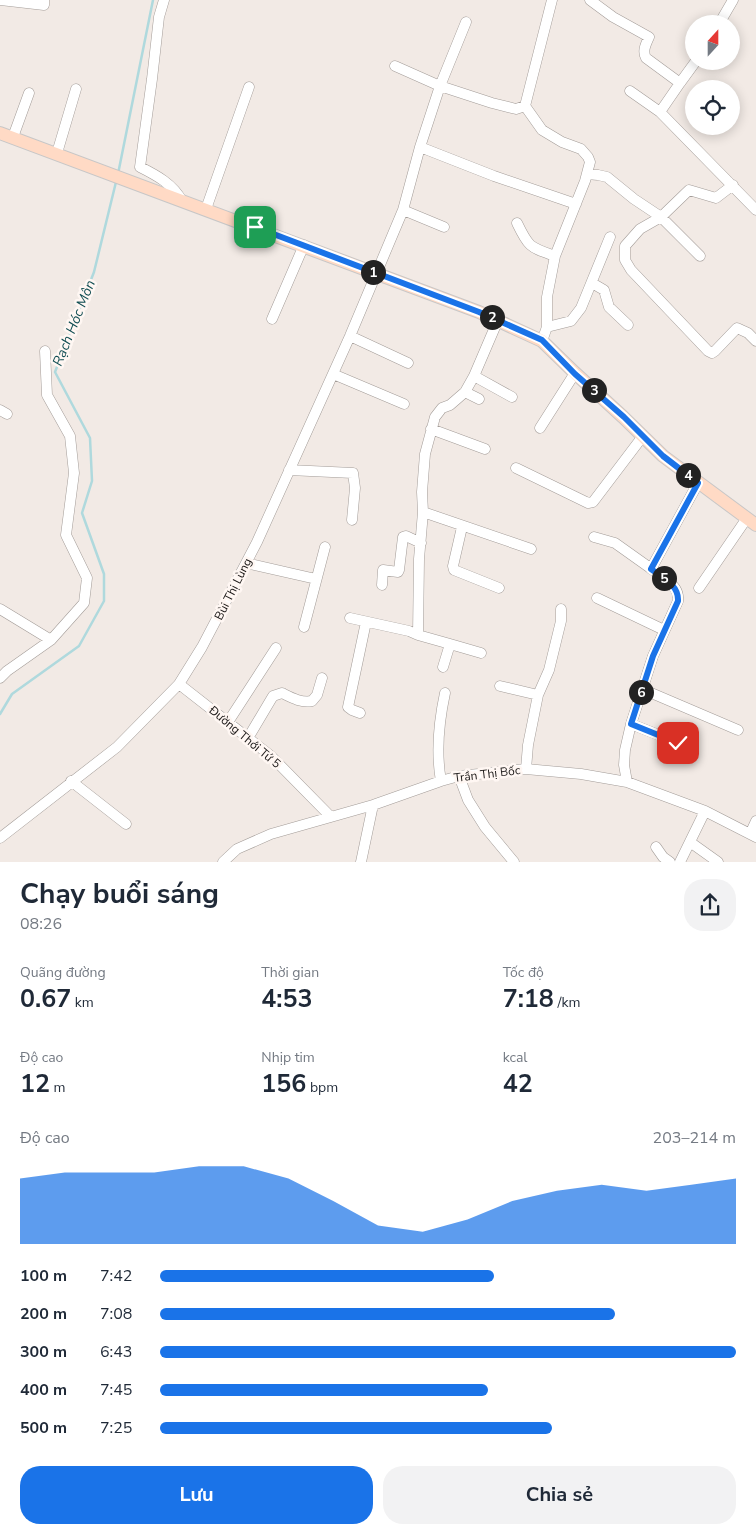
<!DOCTYPE html>
<html lang="vi">
<head>
<meta charset="utf-8">
<style>
  :root { --surface:#fff; --page:#f2f2f3; --text:#1f2937; --muted:#747a83; --accent:#1a73e8 }
  body { margin:0; font-family:"Nunito Sans",sans-serif; background:var(--page); color:var(--text); height:100vh; display:flex; flex-direction:column; font-size:19px; white-space:nowrap }
  * { box-sizing:border-box; margin:0 }
  p { font-size:16px; color:var(--muted) }
  .icon { flex:none; width:28px; height:28px; fill:none; stroke:currentColor; stroke-width:2; stroke-linecap:round; stroke-linejoin:round }
  .map { position:relative; height:862px; overflow:hidden }
  .side { display:flex; flex-direction:column; background:var(--surface); flex:1 }
  .side>* { flex:none }
  .needle { width:32px; rotate:21deg }
  .buttons { position:absolute; left:685px; top:15px; display:grid; gap:10px }
  .buttons a { display:grid; place-items:center; width:55px; height:55px; border-radius:50%; background:var(--surface); box-shadow:0 2px 12px #0003; font-size:25px }
  .pin { position:absolute; display:grid; place-items:center; width:42px; height:42px; color:#fff; margin:-21px; border-radius:10px; box-shadow:0 2px 8px #0006 }
  .km { position:absolute; width:25px; height:25px; margin:-12px; border-radius:50%; background:#222; color:#fff; font-size:14px; line-height:25px; text-align:center }
  .round { display:grid; place-items:center; flex:none; width:52px; height:52px; border-radius:20px; background:var(--page) }
  .head { display:flex; align-items:center; justify-content:space-between; height:85px; padding:0 20px }
  h1 { font-size:28px; font-weight:700; line-height:38px }
  .figures { display:grid; grid-template-columns:repeat(3,1fr); gap:8px; height:85px; padding:5px 20px }
  .figures div { display:grid; align-content:center }
  .figures b { font-size:25px; font-weight:700 }
  .figures small { font-size:14px; font-weight:400 }
  .figures p { font-size:14px }
  .chart { height:140px; padding:10px 20px }
  .chart p { display:flex; justify-content:space-between }
  .chart svg { width:100%; height:90px; margin-top:5px; fill:var(--accent); opacity:.7 }
  .cta { display:flex; gap:10px; margin-top:auto; padding:10px 20px }
  .cta a { flex:1; height:58px; border-radius:20px; background:var(--accent); color:#fff; font-size:20px; font-weight:700; line-height:58px; text-align:center }
  .cta a+a { background:var(--page); color:var(--text) }
  ul { padding:0 20px; list-style:none; font-size:16px }
  li { display:grid; grid-template-columns:80px 60px 1fr; align-items:center; height:38px }
  li i { height:12px; border-radius:6px; background:var(--accent) }
  .map>svg:first-child { display:block }
  .lines { fill:none; stroke-linecap:round; stroke-linejoin:round }
  .stream { stroke:#afd9dd; stroke-width:2.5 }
  .minor-casing { stroke:#a39c98; stroke-width:11 }
  .major-casing { stroke:#c8c7c7; stroke-width:14 }
  .minor { stroke:#fff; stroke-width:10 }
  .major { stroke:#ffdac5; stroke-width:12 }
  .route-casing { stroke:#fff; stroke-width:10 }
  .route { stroke:#1a73e8; stroke-width:6 }
  .labels { text-anchor:middle; dominant-baseline:central; stroke-width:5; stroke-linejoin:round; paint-order:stroke }
  .street-label { font-size:12px; fill:#1a1716; stroke:#fff7f3 }
  .water-label { font-size:14px; font-style:italic; fill:#104d52; stroke:#fff7f3 }
</style>
</head>
<body>
<div class="map">
<svg width="756" height="862" viewBox="0 0 756 862">
  <rect width="100%" height="100%" fill="#f2eae5"/>
  <g class="lines">
    <!-- stream -->
    <path class="stream" d="M118 174 153 0
      M0 714 12 694 79 646 104 601V574L82 513 92 481 90 438 55 372 94 272 116 182"/>
    <defs>
      <path id="minor" d="M0 0 44 5V0
        M164 0 159 17 152 79 140 167C156 175 173 184 182 201
        M590 0 613 17 649 37C646 44 642 51 646 58L680 83 660 112 756 210
        M719 24 733 0
        M395 66 440 86 492 103 516 109 525 106 552 0
        M680 83 696 61
        M630 91 660 112
        M525 106 542 130 562 142 581 149 588 157 590 162 585 181 555 256 547 297V327L542 341
        M13 137 29 93
        M420 147 494 176 576 204
        M57 153 76 89
        M587 174 598 175 607 177 634 199 661 217 700 256
        M733 185 716 198 689 190 661 217 640 229 625 246V260L631 270 708 351 712 353 715 351 737 328 748 333 756 341
        M206 209 249 87
        M403 210 444 227
        M517 223C529 248 530 247 555 256
        M592 283 604 290 609 307 628 325
        M272 319 304 245
        M547 327 571 321 581 308 610 237
        M350 336 408 363
        M333 374 404 404
        M474 376 512 397
        M465 392 479 399
        M0 410 7 414
        M540 428 575 373
        M431 429 485 449
        M516 468 588 503 593 502 643 436
        M289 470 353 473 355 488 352 520
        M423 512 531 549
        M462 527 453 566 454 570 499 588
        M594 537 615 543 667 580C674 586 679 591 678 601L653 656 631 724 625 750 624 765 627 782
        M246 563 316 579
        M651 569 698 483
        M382 585 383 570 398 572 399 570 403 537 406 536 421 543
        M699 588 747 518
        M597 598 664 630
        M0 609 51 640
        M350 618 409 631 418 635
        M304 627 325 547
        M450 644 481 653
        M443 667 450 644 418 635 419 559 423 512 422 492 425 454 435 417 442 408 450 405 465 392 474 376 498 320
        M0 678 7 671 51 640 84 603 87 578 66 535 74 473 70 436 47 395 45 351
        M179 684 271 756 330 816
        M500 686 538 695
        M642 689 738 730
        M360 713 352 710 348 707 366 622
        M228 722 276 648
        M631 724 679 743
        M248 738 273 696 282 693C292 698 301 703 312 701L317 695 322 678
        M526 769 528 745 538 695 549 670 561 621V609
        M459 776 468 800 485 827 514 862
        M71 781 126 824
        M441 781C436 753 439 721 445 693
        M750 834 756 821
        M0 838 117 747 179 684 202 647 257 542 350 336 403 210 420 147 440 86 466 22
        M690 842 718 862
        M656 847 663 857 670 862
        M223 862 237 849 271 834 373 805 441 781 459 776 526 769 581 774 627 782 705 811 756 837
        M361 862 373 805
        M680 862 705 811"/>
      <path id="major" d="M0 133 479 312 542 341 575 373 623 417 663 456 756 525"/>
    </defs>
    <!-- minor casing -->
    <use href="#minor" class="minor-casing"/>
    <!-- major casing -->
    <use href="#major" class="major-casing"/>
    <!-- minor -->
    <use href="#minor" class="minor"/>
    <!-- major -->
    <use href="#major" class="major"/>
  </g>
  <g class="lines">
    <defs>
      <path id="route" d="M255 227 479 312 542 340 575 374 624 417 663 456 698 483 651 569C662 577 679 585 678 601L653 656 631 724 678 743"/>
    </defs>
    <!-- route casing -->
    <use href="#route" class="route-casing"/>
    <!-- route -->
    <use href="#route" class="route"/>
  </g>
  <g class="labels">
    <!-- street labels -->
    <g class="street-label">
      <text transform="translate(233 589) rotate(-63)">Bùi Thị Lùng</text>
      <text transform="translate(245 737) rotate(40)">Đường Thới Tứ 5</text>
      <text transform="translate(487 774) rotate(-7)">Trần Thị Bốc</text>
    </g>
    <!-- water labels -->
    <g class="water-label">
      <text transform="translate(74 323) rotate(-68)">Rạch Hóc Môn</text>
    </g>
  </g>
</svg>
<div class="buttons">
<a><svg class="needle" viewBox="-14 -14 28 28"><path d="M0-13l5 13h-10z" fill="#e53935"/><path d="M0 13l5-13h-10z" fill="#747a83"/></svg></a>
<a><svg class="icon" aria-label="locate" viewBox="0 0 24 24"><circle cx="12" cy="12" r="6"/><path d="M12 2v4M12 18v4M2 12h4M18 12h4"/></svg></a>
</div>
<div class="pin" style="left:255px;top:227px;background:#1e9e55"><svg class="icon" aria-label="arrive" viewBox="0 0 24 24"><path d="M6 21V4h12l-3 4 3 4H6"/></svg></div>
<div class="pin" style="left:678px;top:743px;background:#d93025"><svg class="icon" aria-label="check" viewBox="0 0 24 24"><path d="M5 12l5 5 9-10"/></svg></div>
<b class="km" style="left:373px;top:272px">1</b>
<b class="km" style="left:492px;top:317px">2</b>
<b class="km" style="left:594px;top:390px">3</b>
<b class="km" style="left:688px;top:475px">4</b>
<b class="km" style="left:664px;top:578px">5</b>
<b class="km" style="left:641px;top:692px">6</b>
</div>
<section class="side">
<div class="head"><div><h1>Chạy buổi sáng</h1><p>08:26</p></div><a class="round"><svg class="icon" aria-label="share" viewBox="0 0 24 24"><path d="M12 15V3M7 8l5-5 5 5M5 13v7h14v-7"/></svg></a></div>
<div class="figures">
<div><p>Quãng đường</p><b>0.67<small> km</small></b></div>
<div><p>Thời gian</p><b>4:53</b></div>
<div><p>Tốc độ</p><b>7:18<small> /km</small></b></div>
</div>
<div class="figures">
<div><p>Độ cao</p><b>12<small> m</small></b></div>
<div><p>Nhịp tim</p><b>156<small> bpm</small></b></div>
<div><p>kcal</p><b>42</b></div>
</div>
<div class="chart"><p><span>Độ cao</span>203–214 m</p>
<svg viewBox="0 0 160 44" preserveAspectRatio="none"><path d="M0 44V12L10 9L20 9L30 9L40 6L50 6L60 12L70 23L80 35L90 38L100 32L110 23L120 18L130 15L140 18L150 15L160 12V44z"/></svg>
</div>
<ul>
<li><b>100 m</b>7:42<i style="width:58%"></i></li>
<li><b>200 m</b>7:08<i style="width:79%"></i></li>
<li><b>300 m</b>6:43<i style="width:100%"></i></li>
<li><b>400 m</b>7:45<i style="width:57%"></i></li>
<li><b>500 m</b>7:25<i style="width:68%"></i></li>
</ul>
<div class="cta"><a>Lưu</a><a>Chia sẻ</a></div>
</section>
</body>
</html>
